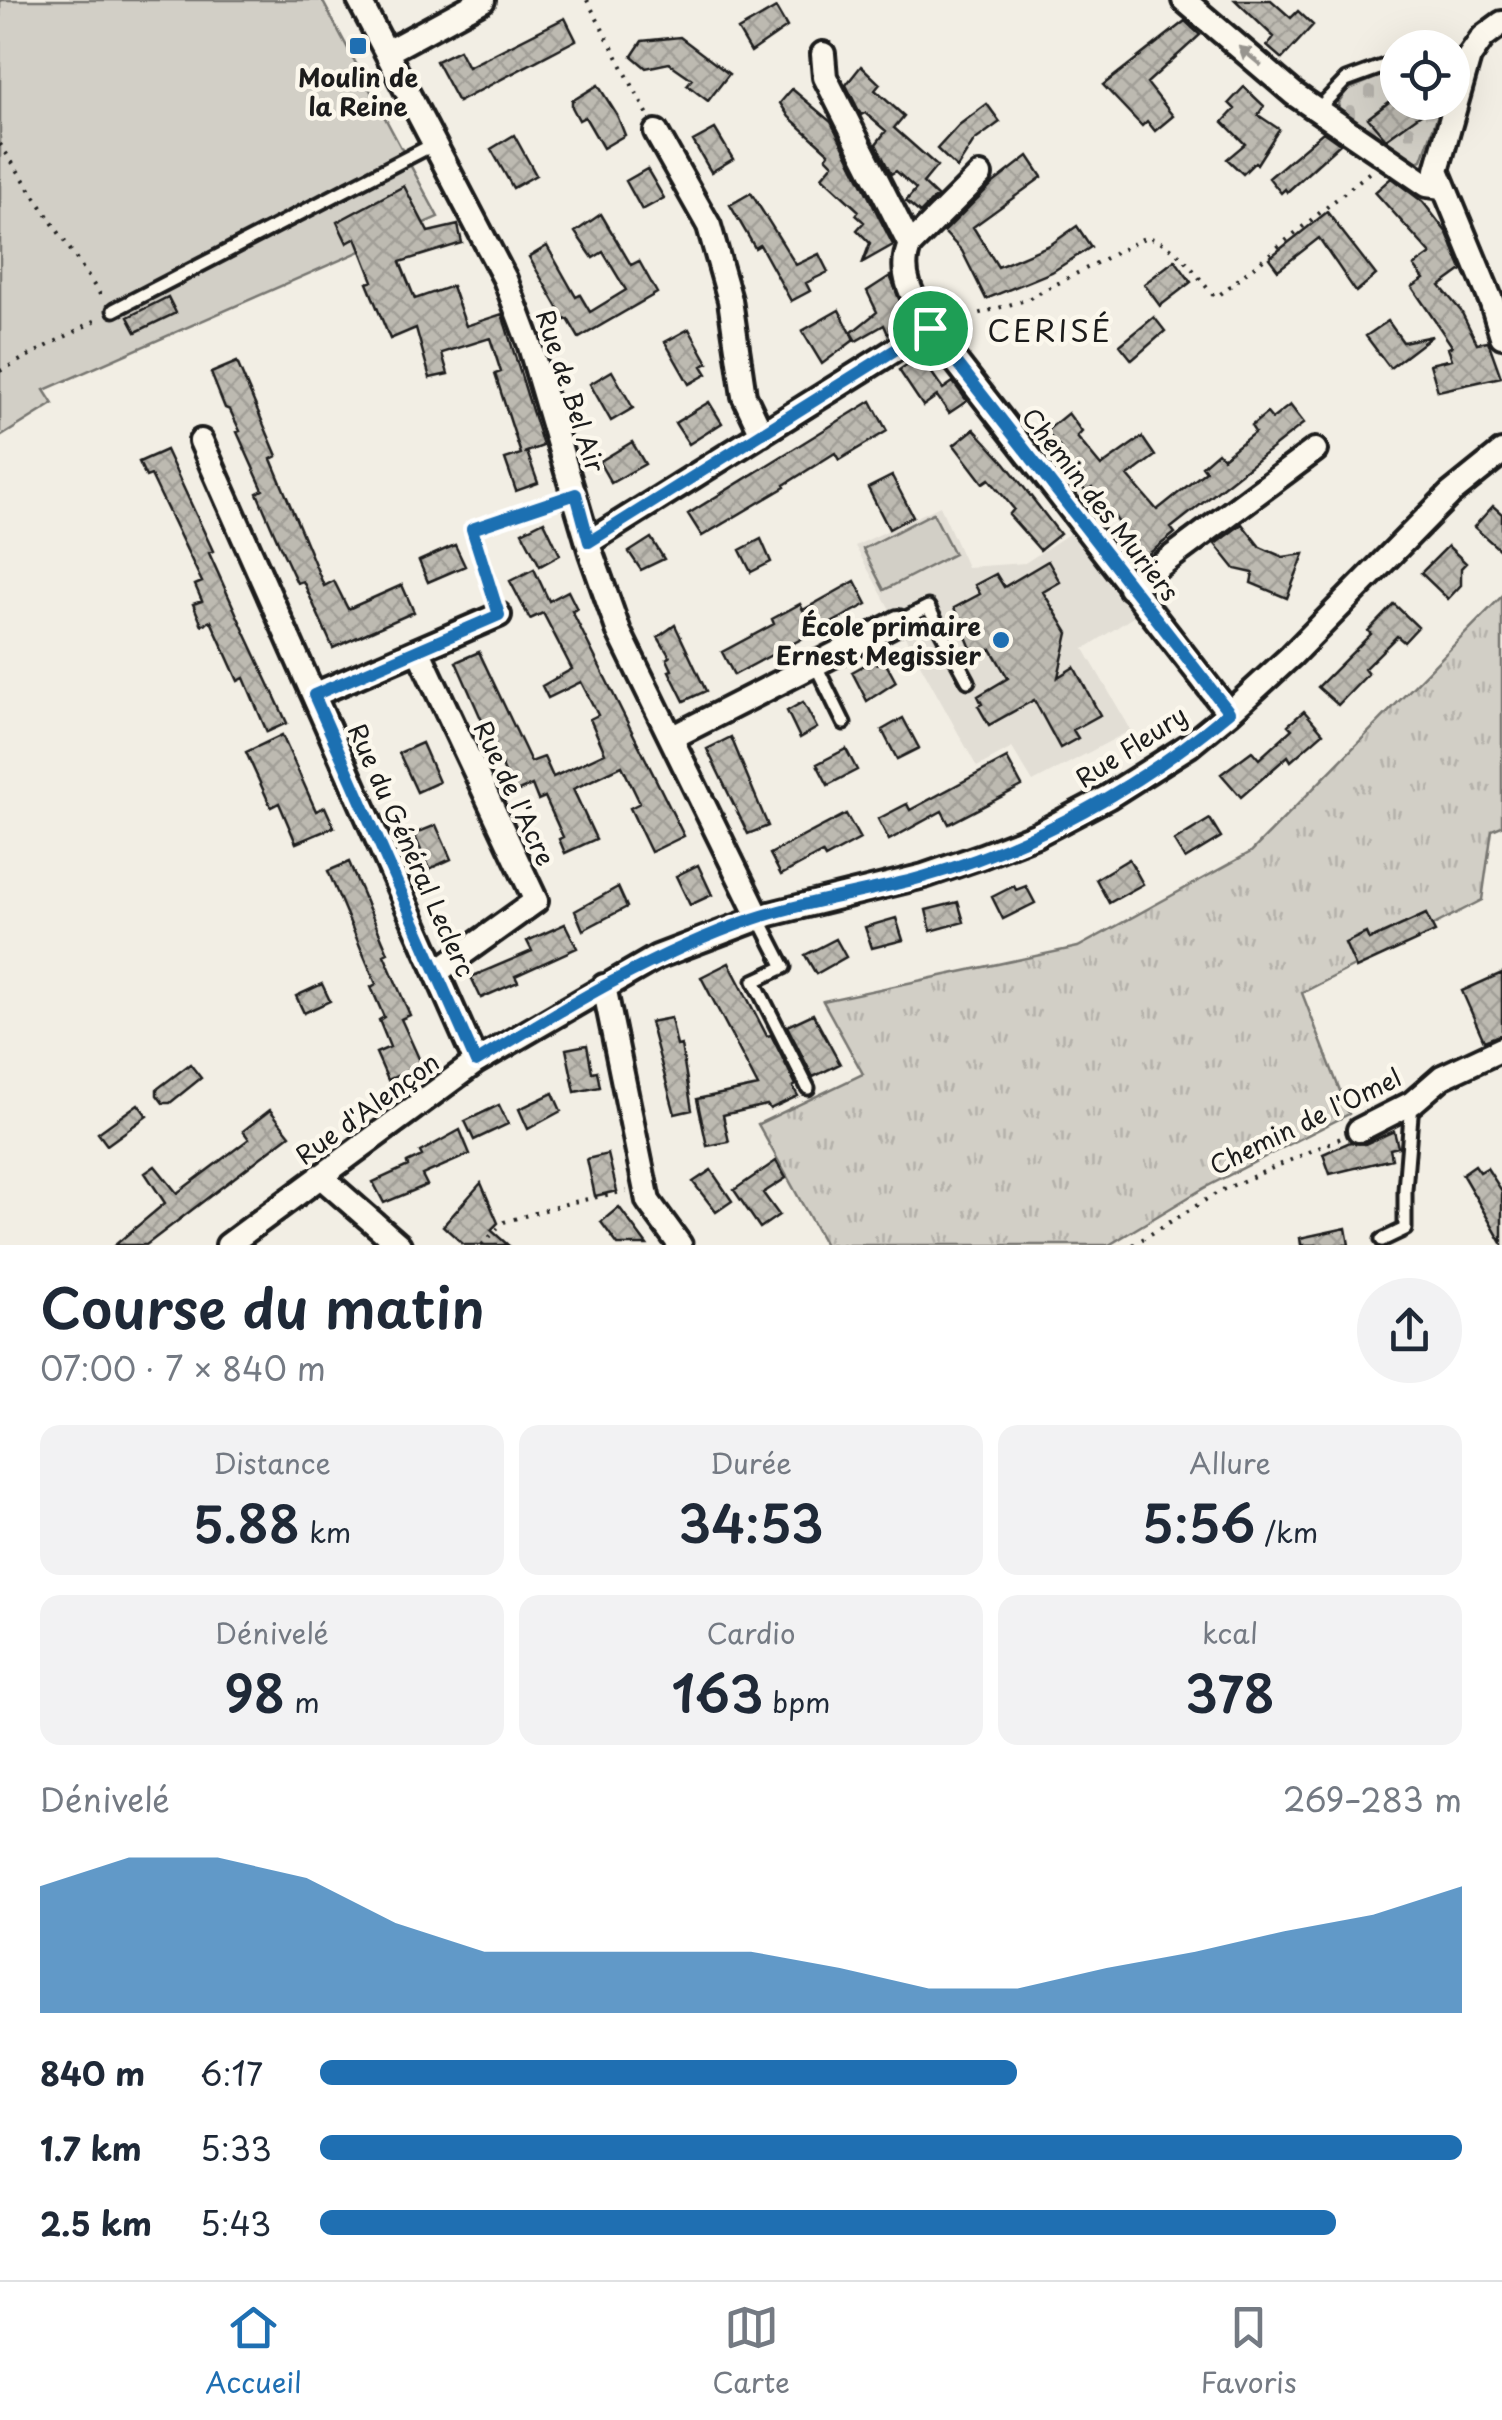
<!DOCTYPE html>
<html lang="fr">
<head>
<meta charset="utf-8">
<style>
  :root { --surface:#fff; --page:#f2f2f3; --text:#1f2937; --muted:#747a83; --line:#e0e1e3; --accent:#1f6fb2 }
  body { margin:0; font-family:"Playpen Sans",sans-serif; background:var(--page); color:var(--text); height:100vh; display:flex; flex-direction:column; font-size:38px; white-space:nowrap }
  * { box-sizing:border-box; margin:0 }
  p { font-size:32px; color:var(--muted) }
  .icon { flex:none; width:55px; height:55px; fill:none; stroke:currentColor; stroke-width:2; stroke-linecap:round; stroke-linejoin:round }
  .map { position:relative; height:1245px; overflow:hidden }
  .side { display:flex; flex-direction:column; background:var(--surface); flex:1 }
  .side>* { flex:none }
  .controls { position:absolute; left:1380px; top:30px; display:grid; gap:20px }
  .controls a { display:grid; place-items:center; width:90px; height:90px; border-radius:50%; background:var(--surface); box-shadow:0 10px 40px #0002; font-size:50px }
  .pin { position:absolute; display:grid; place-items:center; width:85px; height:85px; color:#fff; margin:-42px; border:5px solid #fff; border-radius:50%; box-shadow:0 2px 10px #0007 }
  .round { display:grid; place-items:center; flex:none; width:105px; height:105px; border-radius:52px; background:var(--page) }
  .summary { display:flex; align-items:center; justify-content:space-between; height:170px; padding:0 40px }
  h1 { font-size:55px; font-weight:600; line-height:75px }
  .figures { display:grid; grid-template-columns:repeat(3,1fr); gap:15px; height:170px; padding:10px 40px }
  .figures div { display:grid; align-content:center; border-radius:20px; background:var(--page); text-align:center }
  .figures b { font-size:50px; font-weight:600 }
  .figures small { font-size:28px; font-weight:400 }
  .figures p { font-size:28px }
  .chart { height:280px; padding:20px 40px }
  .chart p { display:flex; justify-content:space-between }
  .chart svg { width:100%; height:180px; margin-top:10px; fill:var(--accent); opacity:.7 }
  ul { padding:0 40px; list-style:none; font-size:32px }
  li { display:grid; grid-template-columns:160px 120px 1fr; align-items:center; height:75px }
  li i { height:25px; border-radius:12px; background:var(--accent) }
  .tabs { display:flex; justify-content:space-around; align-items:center; height:140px; border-top:2px solid var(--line); background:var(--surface); font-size:28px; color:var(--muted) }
  .tabs a { display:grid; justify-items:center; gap:5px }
  .tabs .selected { color:var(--accent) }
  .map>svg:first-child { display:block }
  .built { fill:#e2ded5 }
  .grass { fill:url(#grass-tufts); stroke:#777671; stroke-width:2.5 }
  .cemetery { fill:url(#cemetery-stones); stroke:#777671; stroke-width:2.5 }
  .pitch { fill:#d2cfc6; stroke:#777671; stroke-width:2.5 }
  .building { fill:url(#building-cross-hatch); stroke:#1c1c1c; stroke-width:2.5 }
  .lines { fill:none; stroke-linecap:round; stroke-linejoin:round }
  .lane-casing { stroke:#1c1c1c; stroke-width:19 }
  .street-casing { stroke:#1c1c1c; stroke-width:30 }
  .path { stroke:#1c1c1c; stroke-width:4; stroke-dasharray:2.5 8; stroke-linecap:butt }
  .lane { stroke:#fbf7ec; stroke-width:11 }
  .street { stroke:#fbf7ec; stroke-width:22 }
  .oneway { fill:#97948e }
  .route-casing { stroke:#fff; stroke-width:20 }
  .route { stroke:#1f6fb2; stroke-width:12 }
  .poi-dot { fill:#1f6fb2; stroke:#fbf7ec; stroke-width:4 }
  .labels { text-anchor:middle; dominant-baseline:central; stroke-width:9; stroke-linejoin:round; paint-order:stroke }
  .poi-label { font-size:25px; font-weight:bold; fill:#1c1c1c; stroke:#fbf7ec }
  .street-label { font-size:25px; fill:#1c1c1c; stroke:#fbf7ec }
  .quarter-label { font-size:30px; letter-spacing:2.5px; fill:#1c1c1c; stroke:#fbf7ec }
</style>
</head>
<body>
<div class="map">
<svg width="1502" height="1245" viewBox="0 0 1502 1245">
  <defs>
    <pattern id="grass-tufts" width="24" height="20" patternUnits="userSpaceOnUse" patternTransform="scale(2.5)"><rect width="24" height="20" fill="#d2cfc6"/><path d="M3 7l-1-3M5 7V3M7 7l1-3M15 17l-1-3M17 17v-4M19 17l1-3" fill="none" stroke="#b4b1aa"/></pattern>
    <pattern id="cemetery-stones" width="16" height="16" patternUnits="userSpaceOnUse" patternTransform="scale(2.5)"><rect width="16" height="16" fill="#d2cfc6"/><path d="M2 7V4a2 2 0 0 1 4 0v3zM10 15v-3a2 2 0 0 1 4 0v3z" fill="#b4b1aa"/></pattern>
    <pattern id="building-cross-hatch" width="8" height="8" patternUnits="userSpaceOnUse" patternTransform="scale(2.5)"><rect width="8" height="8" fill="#bdbab1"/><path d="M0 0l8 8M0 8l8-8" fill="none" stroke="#a29f98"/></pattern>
  </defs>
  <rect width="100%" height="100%" fill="#f2eee4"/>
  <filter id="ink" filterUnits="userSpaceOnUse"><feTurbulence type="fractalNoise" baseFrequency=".01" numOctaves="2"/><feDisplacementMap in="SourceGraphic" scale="20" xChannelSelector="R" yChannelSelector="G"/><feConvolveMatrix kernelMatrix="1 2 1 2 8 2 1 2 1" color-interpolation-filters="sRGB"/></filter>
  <g filter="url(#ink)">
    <!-- built -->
    <path class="built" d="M940 506 967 567 1025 563 1070 533 1136 615 1084 649 1131 730 1033 782 1012 748 977 767 855 546Z"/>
    <!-- grass -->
    <path class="grass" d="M1502 596V826L1492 830 1482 900 1302 993 1349 1114 1204 1188 1109 1245H825L758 1124 863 1074 823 1001 1078 947 1251 852Z"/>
    <!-- cemetery -->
    <path class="cemetery" d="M1397 69 1398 102 1442 103 1422 160 1413 164 1340 113 1338 103 1347 90Z"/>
    <!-- pitch -->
    <path class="pitch" d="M0 0H322L438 217 44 390 53 404 0 437Z
      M933 513 954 554 884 590 863 549Z"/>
    <!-- building -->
    <path class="building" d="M1235 0H1271L1291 18 1298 11 1313 25 1282 59 1267 46 1274 37Z
      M776 8 787 27 751 52 738 30Z
      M565 18 576 40 458 102 436 61 459 50 468 67Z
      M1185 21 1200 35 1147 83 1173 116 1155 131 1147 121 1142 126 1103 85Z
      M680 37 729 74 708 101 687 85 692 79 669 63 646 68 632 56 642 41Z
      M861 66 880 84 875 90 904 116 894 128 937 166 923 183 937 196 920 213 906 201 916 189 896 171 891 174 876 144 886 131 865 113 861 115 846 85Z
      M598 85 617 115 625 135 603 148 585 117 579 120 572 107V101Z
      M1244 87 1264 106 1258 115 1279 129 1257 164 1255 162 1243 174 1227 159 1245 144 1223 122 1235 109 1229 103Z
      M792 89 831 122 893 245 863 262 870 243 857 230 864 222 856 215 859 211 822 177 833 164 826 157 829 153 789 117 780 103Z
      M1389 102H1412L1421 114 1386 139 1368 118Z
      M987 104 1000 122 974 141 957 168 937 149 959 125Z
      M715 129 733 159 711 172 693 141Z
      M1323 132 1340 144 1287 192 1285 189 1281 193 1269 178Z
      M514 135 536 175 513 188 491 149Z
      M1028 156 1042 177 973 227 998 267 1050 245 1077 226 1091 247 1052 272 986 299 962 251 944 232 992 184Z
      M647 169 664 198 642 210 626 181Z
      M1391 178 1423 202 1447 233 1462 270 1440 286 1461 311 1477 343 1488 341 1501 377 1438 391 1430 364 1452 359 1448 348 1452 346 1412 287 1424 279 1414 266 1431 254 1375 192Z
      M404 186 428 232 458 225 462 243 400 262 415 299 452 286 466 326 502 314 543 446 524 453 527 452 538 483 516 491 505 459 521 454 495 374 501 372 490 338 442 353 448 374 430 378 416 328 390 339 367 283 373 281 356 238 347 243 337 222Z
      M751 193 796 265 819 254 828 272 806 283 810 291 791 301 760 245 755 248 730 205Z
      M1327 212 1376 275 1356 292 1319 238 1278 270 1269 258Z
      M601 214 631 265 639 261 657 293 579 338 568 319 565 320 529 257 547 246 576 297 580 295 590 312 626 290 603 252 593 258 575 232Z
      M1175 260 1191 282 1160 306 1144 284Z
      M890 276 909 322 888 334 884 325 856 341 851 333 854 340 822 364 802 331 839 310 851 333 877 312 867 291Z
      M168 297 176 313 136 332 128 317Z
      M1154 317 1165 331 1132 360 1120 345Z
      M1388 321 1403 342 1432 336 1390 368 1366 336Z
      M689 329 708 363 702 366 707 374 689 384 665 342Z
      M918 353 943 389 953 382 967 401 949 413 937 396 923 406 899 370 908 364 906 361Z
      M237 362 277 456 271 459 324 586 334 581 348 609 402 585 414 612 333 648 303 581 297 583 278 542 257 493 263 490 237 432 240 431 230 410 225 408 211 373Z
      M612 371 633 408 611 421 590 384Z
      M871 401 887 431 839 460 835 453 784 485 785 487 702 536 688 514Z
      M709 402 722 423 689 444 675 423Z
      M1290 405 1304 423 1171 528 1175 533 1141 560 1115 527 1119 523 1092 488 1086 492 1057 454 1062 450 1046 431 1068 413 1082 432 1077 437 1101 466 1142 437 1155 456 1128 476 1157 510 1206 471 1202 466 1218 452 1223 458 1255 432 1251 426 1267 413 1272 419Z
      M974 429 1005 463 1060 534 1040 550 1009 515 1014 509 989 479 983 483 954 445Z
      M632 442 645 464 611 483 599 462Z
      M166 450 213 551 209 553 246 635 287 723 267 732 244 678 238 681 211 621 202 625 193 604 202 601 195 585 202 582 151 475 146 477 139 462Z
      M892 476 913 516 889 529 868 488Z
      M1493 506 1502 514V552L1474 527Z
      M544 521 560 555 540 566 522 532Z
      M1242 524 1260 547 1283 557 1304 554 1287 598 1251 583 1253 573 1235 569 1215 544Z
      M651 538 664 559 641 570 629 552Z
      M761 539 771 562 751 572 740 550Z
      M455 545 465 566 428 582 419 561Z
      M1448 546 1466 563 1461 568V585L1448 599 1421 573Z
      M1048 561 1060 582 1043 592 1068 633 1058 677 1074 667 1100 715 1073 730 1078 738 1060 748 1034 700 989 725 978 706 982 704 978 696 1008 678 991 649 975 658 954 608 980 594 975 585 996 574 1004 587Z
      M534 569 549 601 568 591 577 609 572 611 684 836 651 852 630 808 640 803 622 766 573 789 596 839 565 853 559 839 563 837 545 797 538 800 532 785 514 793 456 662 479 652 531 762 544 757 553 777 605 753 590 719 598 715 581 682 548 698 542 686 572 669 543 613 530 619 510 581Z
      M855 581 867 604 734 675 722 652 774 624 772 619 800 604 803 610Z
      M1394 604 1418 627 1404 642 1397 636 1364 669 1368 674 1338 705 1318 687 1371 634 1368 631Z
      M675 625 706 691 684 701 669 671 672 670 667 659 670 657 658 637Z
      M874 660 876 664 884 660 896 682 867 701 852 672Z
      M803 702 817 728 800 738 787 711Z
      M1304 711 1323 733 1291 761 1288 756 1241 797 1221 774 1252 751 1259 759 1292 729 1288 725Z
      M903 718 919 748 897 759 882 730Z
      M282 735 316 811 325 807 334 827 296 843 279 803 271 807 246 752Z
      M731 737 768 826 748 834 707 749Z
      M422 743 439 782 417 792 399 753Z
      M846 749 857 770 828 785 817 764Z
      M1007 758 1022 786 949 824 942 811 889 840 878 819 907 804 910 810Z
      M846 814 860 839 825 858 822 853 781 875 770 854Z
      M1210 819 1221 837 1185 859 1174 841Z
      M436 825 451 859 429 869 414 834Z
      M1129 859 1143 884 1109 903 1096 879Z
      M349 862 388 953 384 955 410 1015 401 1019 422 1065 388 1080 376 1053 390 1047 379 1020 384 1017 371 987 376 984 328 871Z
      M698 865 712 895 690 905 676 876Z
      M1014 886 1016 890 1026 886 1035 903 1003 919 992 897Z
      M618 887 627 907 583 930 575 911Z
      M958 902 964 922 931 931 926 910Z
      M1426 914 1435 932 1356 968 1345 943 1366 933 1369 940Z
      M896 918 903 940 872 948 865 927Z
      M565 924 577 948 515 976 518 982 481 998 471 977 532 951 527 941Z
      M836 939 846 957 816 974 805 955Z
      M729 963 767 1036 771 1035 796 1085 793 1087 798 1096 770 1109 767 1105 723 1115 729 1142 707 1146 697 1099 758 1086 701 977Z
      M1502 973V1034L1484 1041 1462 991Z
      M322 984 330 1001 304 1013 296 996Z
      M813 1014 840 1064 813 1077 787 1026Z
      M671 1018 677 1046 681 1045 692 1110 675 1114 650 1022Z
      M587 1045 592 1072 597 1071 600 1087 575 1092 566 1049Z
      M190 1064 201 1078 170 1103H163L157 1095V1089Z
      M553 1093 561 1111 528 1129 519 1109Z
      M138 1104 147 1116 107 1145 98 1133Z
      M499 1105 508 1124 474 1140 465 1121Z
      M270 1110 290 1135 146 1245H115L165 1203 145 1173 155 1166 177 1193 249 1139 243 1131Z
      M460 1130 470 1154 422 1175 427 1185 384 1203 373 1182 408 1166 407 1163 422 1156 420 1152Z
      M1394 1131 1398 1147 1390 1149 1392 1159 1330 1174 1323 1154 1350 1142 1365 1144Z
      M608 1154 617 1191 595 1196 587 1159Z
      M776 1161 786 1178 763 1193 779 1215 760 1228 734 1190Z
      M1475 1165 1480 1172 1487 1168 1502 1191V1243L1462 1174Z
      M711 1170 732 1201 716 1212 693 1182Z
      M481 1183 498 1223 491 1230 508 1245H464L443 1226Z
      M619 1207 647 1245H618L601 1222Z
      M1346 1228 1349 1245H1301L1300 1238Z"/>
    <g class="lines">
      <defs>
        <path id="lane" d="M1317 110 1346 80 1398 61
          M114 310 434 144
          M898 622 928 607 968 681
          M815 664 844 723
          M759 918 784 967 754 981 808 1088
          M1382 1240 1405 1229V1190L1412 1103"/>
        <path id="street" d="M359 0 505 279 529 343 591 553 619 632 759 918
          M1184 0 1294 94 1427 185 1442 187
          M1502 23 1483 37 1469 57 1437 170 1492 303 1502 336
          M387 52 483 0
          M823 54 825 77 910 245
          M656 132 709 226 730 300 744 396 762 434
          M980 175 910 245C896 274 916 303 930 328L1229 713
          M201 441 476 1062
          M589 542 930 328
          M1130 588 1315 450
          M419 652 536 901 437 972
          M314 695 499 615
          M671 738 898 622
          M604 986 648 1201 680 1245
          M1359 1130 1412 1103 1442 1077 1502 1049
          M320 1176 399 1245
          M228 1245 476 1062 657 957 770 914 924 876 982 856 1036 835 1108 797 1190 745 1229 713 1291 656 1450 494 1502 452"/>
      </defs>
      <!-- lane casing -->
      <use href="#lane" class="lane-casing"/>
      <!-- street casing -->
      <use href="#street" class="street-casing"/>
      <!-- path -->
      <path class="path" d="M587 0 648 115
        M0 144 103 299
        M949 322 1026 300 1146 237C1178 243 1194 273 1214 296H1218L1371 171
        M0 371 102 317
        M493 597 472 529 552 502
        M482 1245 504 1222 569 1203 626 1191
        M1133 1245 1220 1191 1341 1138"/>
      <!-- lane -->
      <use href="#lane" class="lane"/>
      <!-- street -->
      <use href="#street" class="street"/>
    </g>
    <!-- one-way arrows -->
    <defs><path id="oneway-solid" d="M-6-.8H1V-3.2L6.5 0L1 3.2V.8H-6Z" transform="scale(2.5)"/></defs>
    <use class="oneway" href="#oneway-solid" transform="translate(1250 56) rotate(-140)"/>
  </g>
  <g class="lines" filter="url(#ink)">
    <defs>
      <path id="route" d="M930 328 1229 712C1141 786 1033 846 923 877 867 893 808 900 753 919 654 953 565 1007 476 1062L314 695 499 615 472 529 576 494 589 542Z"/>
    </defs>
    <!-- route casing -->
    <use href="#route" class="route-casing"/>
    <!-- route -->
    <use href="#route" class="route"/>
  </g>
  <!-- markers -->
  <g class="poi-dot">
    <rect x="348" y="36" width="20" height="20" rx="5"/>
    <circle cx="1001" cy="640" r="10"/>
  </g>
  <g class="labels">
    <!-- poi labels -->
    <g class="poi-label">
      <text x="358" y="77">Moulin de<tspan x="358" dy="29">la Reine</tspan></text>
      <text x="981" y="626" text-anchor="end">École primaire<tspan x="981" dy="29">Ernest Megissier</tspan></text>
    </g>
    <!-- street labels -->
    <g class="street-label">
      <text transform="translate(571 391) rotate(72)">Rue de Bel Air</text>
      <text transform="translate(1101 504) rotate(52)">Chemin des Muriers</text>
      <text transform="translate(1131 746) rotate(-33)">Rue Fleury</text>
      <text transform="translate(515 793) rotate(65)">Rue de l'Acre</text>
      <text transform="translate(412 850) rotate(66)">Rue du Général Leclerc</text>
      <text transform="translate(367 1108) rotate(-36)">Rue d'Alençon</text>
      <text transform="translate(1305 1121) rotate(-26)">Chemin de l'Omel</text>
    </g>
    <!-- quarter labels -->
    <g class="quarter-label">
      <text x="1050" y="329">CERISÉ</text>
    </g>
  </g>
</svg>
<div class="controls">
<a><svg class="icon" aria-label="locate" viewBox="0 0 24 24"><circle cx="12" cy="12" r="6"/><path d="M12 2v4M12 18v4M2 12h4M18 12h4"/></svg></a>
</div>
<div class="pin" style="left:930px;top:328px;background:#1e9e55"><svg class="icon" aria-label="arrive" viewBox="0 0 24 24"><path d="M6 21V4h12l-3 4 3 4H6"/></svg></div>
</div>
<section class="side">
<div class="summary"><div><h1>Course du matin</h1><p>07:00 · 7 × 840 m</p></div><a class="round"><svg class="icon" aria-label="share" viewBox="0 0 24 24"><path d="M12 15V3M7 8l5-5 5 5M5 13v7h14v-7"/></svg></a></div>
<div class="figures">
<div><p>Distance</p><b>5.88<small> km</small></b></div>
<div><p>Durée</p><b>34:53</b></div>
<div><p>Allure</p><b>5:56<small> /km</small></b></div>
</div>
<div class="figures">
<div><p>Dénivelé</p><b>98<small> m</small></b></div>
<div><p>Cardio</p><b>163<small> bpm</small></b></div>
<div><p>kcal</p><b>378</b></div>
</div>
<div class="chart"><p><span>Dénivelé</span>269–283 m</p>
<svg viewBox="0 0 160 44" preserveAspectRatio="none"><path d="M0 44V13L10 6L20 6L30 11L40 22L50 29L60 29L70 29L80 29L90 33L100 38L110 38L120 33L130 29L140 24L150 20L160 13V44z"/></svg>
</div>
<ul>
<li><b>840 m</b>6:17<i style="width:61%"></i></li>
<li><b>1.7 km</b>5:33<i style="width:100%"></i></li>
<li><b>2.5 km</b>5:43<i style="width:89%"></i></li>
</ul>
</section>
<nav class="tabs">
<a class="selected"><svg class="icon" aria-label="home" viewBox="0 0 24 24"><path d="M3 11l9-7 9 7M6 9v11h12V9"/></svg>Accueil</a>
<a><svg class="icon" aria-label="map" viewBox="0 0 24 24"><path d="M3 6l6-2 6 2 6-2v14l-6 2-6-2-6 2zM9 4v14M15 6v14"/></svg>Carte</a>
<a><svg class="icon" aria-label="saved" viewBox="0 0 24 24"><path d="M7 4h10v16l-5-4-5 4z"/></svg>Favoris</a>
</nav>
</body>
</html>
